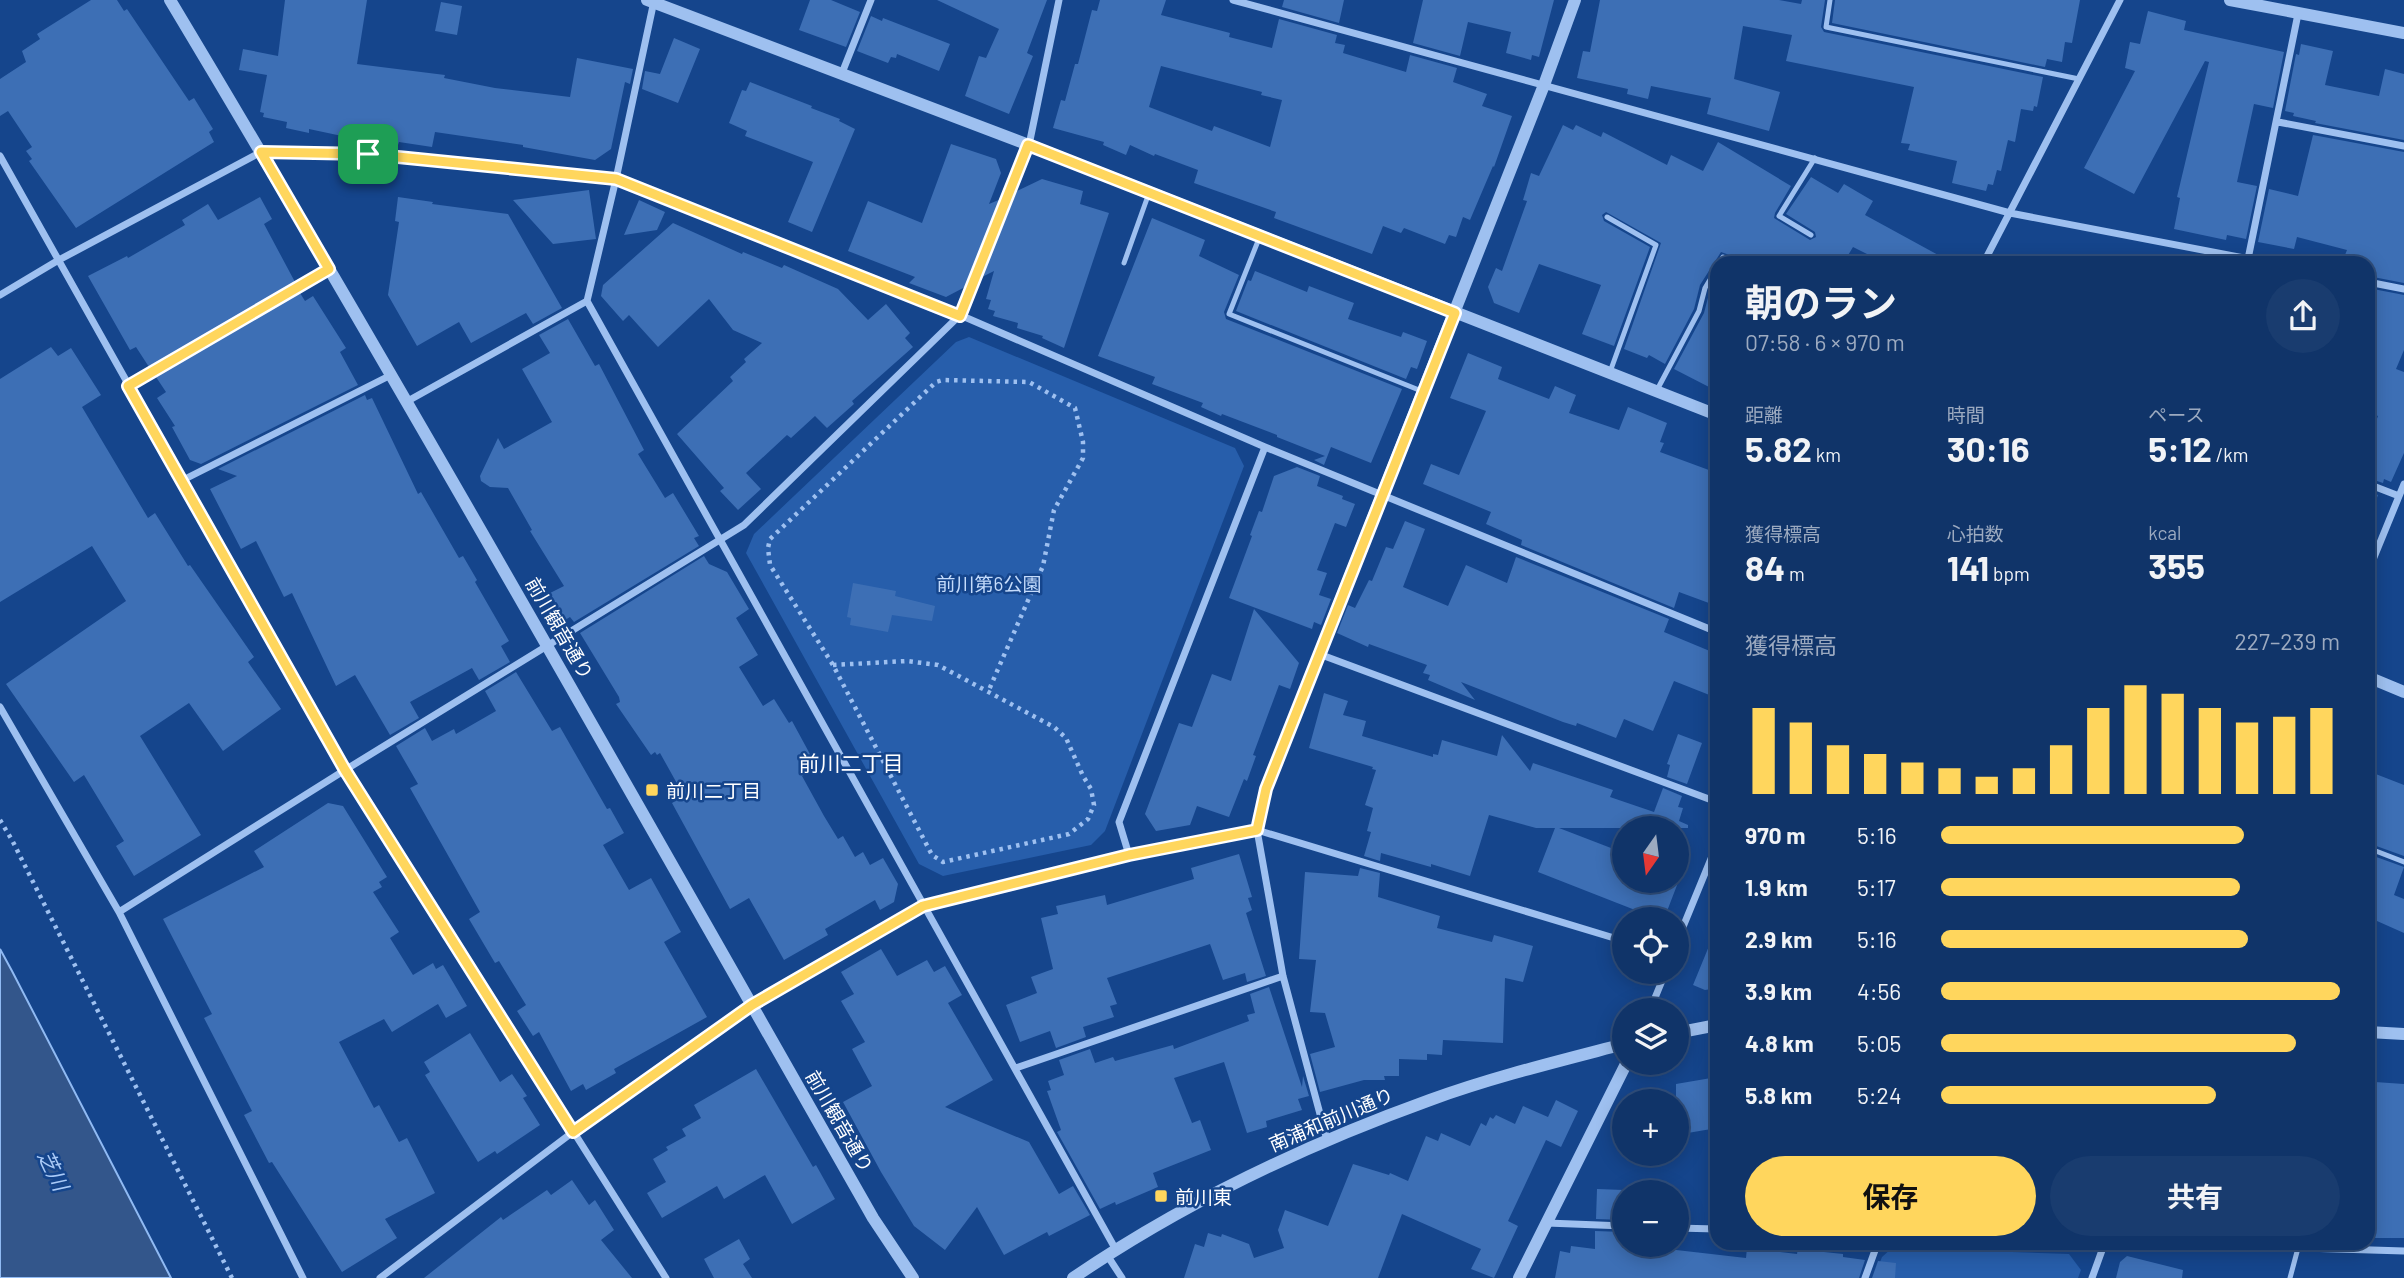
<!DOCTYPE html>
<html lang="ja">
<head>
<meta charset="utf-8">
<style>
  :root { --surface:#103469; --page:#193c6f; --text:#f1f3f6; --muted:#9caac0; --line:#304f7d; --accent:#ffd65d }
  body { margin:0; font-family:Barlow,"Noto Sans JP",sans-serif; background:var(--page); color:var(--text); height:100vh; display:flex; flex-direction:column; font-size:26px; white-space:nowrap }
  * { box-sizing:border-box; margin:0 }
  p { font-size:23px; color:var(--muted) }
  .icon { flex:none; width:38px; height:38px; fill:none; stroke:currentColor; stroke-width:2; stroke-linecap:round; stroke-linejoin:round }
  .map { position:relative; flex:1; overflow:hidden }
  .details { position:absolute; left:1710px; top:256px; width:665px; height:994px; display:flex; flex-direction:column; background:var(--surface); border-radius:21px; box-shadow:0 4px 18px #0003,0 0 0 2px var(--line) }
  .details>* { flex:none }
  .needle { width:46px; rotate:194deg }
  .buttons { position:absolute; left:1612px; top:816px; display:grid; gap:14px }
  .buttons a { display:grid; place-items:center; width:77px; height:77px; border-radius:50%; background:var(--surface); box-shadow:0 4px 18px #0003,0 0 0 2px var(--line); font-size:35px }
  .pin { position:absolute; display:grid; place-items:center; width:60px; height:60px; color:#fff; margin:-30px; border-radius:14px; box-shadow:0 4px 10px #0006 }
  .round { display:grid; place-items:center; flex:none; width:74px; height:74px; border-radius:37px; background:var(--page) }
  .overview { display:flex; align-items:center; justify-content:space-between; height:119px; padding:0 35px }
  h1 { font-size:38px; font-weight:700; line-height:52px }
  .stats { display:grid; grid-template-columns:repeat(3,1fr); gap:10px; height:119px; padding:7px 35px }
  .stats div { display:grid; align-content:center }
  .stats b { font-size:35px; font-weight:700 }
  .stats small { font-size:19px; font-weight:400 }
  .stats p { font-size:19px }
  .chart { height:196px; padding:14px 35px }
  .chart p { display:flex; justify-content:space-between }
  .chart svg { width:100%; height:126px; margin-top:7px; stroke:var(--accent); stroke-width:6 }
  .primary-button { display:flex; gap:14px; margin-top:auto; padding:14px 35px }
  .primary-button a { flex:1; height:80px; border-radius:42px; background:var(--accent); color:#111; font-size:28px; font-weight:700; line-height:80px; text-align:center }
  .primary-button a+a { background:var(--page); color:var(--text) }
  ul { padding:0 35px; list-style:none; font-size:23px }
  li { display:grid; grid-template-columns:112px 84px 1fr; align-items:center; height:52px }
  li i { height:18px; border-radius:9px; background:var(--accent) }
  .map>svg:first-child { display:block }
  .green { fill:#275eab }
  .water { fill:#33568b; stroke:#90baf3; stroke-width:2 }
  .building { fill:#3d6fb5; fill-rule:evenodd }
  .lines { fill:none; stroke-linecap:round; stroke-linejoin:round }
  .path { stroke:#9ec0f0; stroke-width:4.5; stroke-dasharray:3.5 5; stroke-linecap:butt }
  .service { stroke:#9ec0f0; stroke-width:5 }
  .minor { stroke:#9ec0f0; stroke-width:7 }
  .tertiary { stroke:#9ec0f0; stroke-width:12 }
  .route-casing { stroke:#fff; stroke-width:14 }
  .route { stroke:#ffd65d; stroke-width:9 }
  .poi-dot { fill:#ffd65d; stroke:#15458c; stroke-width:2.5 }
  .labels { text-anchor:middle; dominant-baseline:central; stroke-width:5; stroke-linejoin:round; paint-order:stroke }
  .park-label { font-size:19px; fill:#c4dbfb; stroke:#15458c }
  .street-label { font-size:19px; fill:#fff; stroke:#15458c }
  .poi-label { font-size:19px; fill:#fff; stroke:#15458c; text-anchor:start }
  .neighbourhood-label { font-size:21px; fill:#fff; stroke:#15458c }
  .water-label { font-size:21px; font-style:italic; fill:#aacaf7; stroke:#15458c }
</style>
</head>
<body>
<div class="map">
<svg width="2404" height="1278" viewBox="0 0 2404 1278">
  <rect width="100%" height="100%" fill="#15458c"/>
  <!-- green -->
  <path class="green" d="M969 337 1235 448 1244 466 1105 831 1091 845 943 876 919 864 746 553 754 534 956 342Z
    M1892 1248 2069 1254 2081 1270 2078 1278H1874L1882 1257Z"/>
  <!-- water -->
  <path class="water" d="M0 949 12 971 171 1278H0Z"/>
  <!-- building -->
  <path class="building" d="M91 0H117L124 11 127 9 189 101 194 98 213 129 209 132 214 142 76 228 29 161 32 159 26 151 32 147 8 111 0 116V79L26 62 22 51 40 39 37 34Z
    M285 0H367L357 64 445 75 444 78 495 88 570 97 577 58 633 69 630 84 625 82 611 149 595 160 523 147V145L435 132 432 147 399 142 398 145 356 139 309 129V133L286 128 287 122 263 117 264 113 260 112 267 75 239 70 243 49 278 56Z
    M810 0H831L860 12 846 47 799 30Z
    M937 0H1047L1027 53 1033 56 1009 114 965 96 979 56 986 58 999 29Z
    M1100 0H1166L1161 15 1230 33 1229 37 1272 48 1279 19 1337 35 1335 43 1345 45 1343 53 1406 72 1410 55 1457 68 1453 82 1487 94 1482 106 1512 116 1494 167 1493 166 1470 220 1463 217 1456 237 1449 235 1445 244 1404 228 1401 233 1383 226 1372 254 1274 218 1276 212 1194 183 1198 170 1155 154 1154 156 1130 145 1126 155 1103 145 1104 142 1053 128 1061 100 1065 101 1075 64H1078L1092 10 1097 11ZM1161 66 1262 92 1261 95 1282 100 1270 147 1214 126 1212 131 1149 107Z
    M1284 0H1344L1339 23 1282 7Z
    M1423 0H1554L1539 57 1532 55 1531 60 1506 53 1511 32 1468 22 1460 56 1413 43Z
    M1600 0H1779L1801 4 1802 0H1825L1821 27 1824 32 2043 77 2037 107 2034 106 2033 111 2021 109 2015 142 2008 140 2001 171 1997 170 1993 185 1988 184 1986 191 1952 183 1957 161 1908 150 1910 144 1901 143 1914 87 1786 61 1792 35 1743 26 1734 79 1780 92 1769 131 1707 114 1711 98 1651 86 1648 99 1627 94 1628 89 1577 78 1583 51 1590 52Z
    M1835 0H2080L2072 43 2065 42 2062 62 2047 59 2045 67 1832 23Z
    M441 2 462 6 457 35 435 31Z
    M2148 11 2186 21 2184 30 2284 52 2273 108 2254 104 2237 182 2257 186 2246 239 2227 235 2226 240 2174 229 2180 198 2177 197 2209 62 2205 61 2134 194 2084 168 2135 71 2125 68 2130 42 2140 44Z
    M871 16 882 21 883 18 950 44 939 71 897 54 896 58 891 57 888 63 857 51Z
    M674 38 700 49 678 103 642 89 645 71 660 74Z
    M2301 44 2333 51 2325 85 2379 96 2385 69 2404 74V140L2315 123 2316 121 2293 116 2294 113 2285 111 2296 54 2299 55Z
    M750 82 812 106 811 108 840 119 839 121 855 129 812 232 788 222 813 162 745 136 747 131 729 123 742 90 746 91Z
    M1563 125 1573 130 1576 125 1601 137 1603 132 1667 165 1671 155 1703 171 1718 142 1791 186 1775 213 1774 218 1810 240 1816 237 1815 232 1786 214 1811 177 1838 193 1844 184 1873 201 1865 215 1951 262H1883L1853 247 1844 262H1737L1735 257 1721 252 1700 285 1694 309 1665 364 1649 355 1647 358 1624 349 1661 243 1606 212 1602 215 1604 221 1650 247 1614 346 1582 334 1601 285 1539 264 1519 313 1494 303 1488 287 1496 268 1502 271 1527 201 1523 200 1531 173 1539 176Z
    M2313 135 2404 152V283L2368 276V262H2350L2351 256 2345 255 2347 250 2297 237 2294 249 2258 242 2269 189 2298 196Z
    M951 144 996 159 1001 173 989 204 1001 199 965 287 946 297 909 283 915 277 848 251 868 201 922 223Z
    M1042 179 1083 191 1080 204 1109 213 1064 348 1042 338 1043 336 1017 328 1018 323 993 316 995 311 988 309 991 300 986 299 994 271 982 277 1017 191Z
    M589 190 596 239 553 244 513 200Z
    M260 197 272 219 264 224 295 282 149 367 136 347 130 350 88 276 127 256 128 258 185 225 182 220 208 204 218 220Z
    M398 197 433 202 432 204 508 214 562 308 533 324 526 313 471 343 459 322 417 346 388 295 399 222 395 221Z
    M639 200 665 212 657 230 624 235Z
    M1152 218 1205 240 1199 256 1239 275 1224 312 1226 319 1402 389 1371 463 1331 447 1324 465 1314 460 1325 456 1277 437V435L1222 414 1221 416 1201 407 1203 403 1152 384 1155 377 1098 356Z
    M673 223 742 254 743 252 782 268 784 265 838 289 868 320 886 304 910 333 905 338 913 347 852 401 854 404 827 428 815 416 791 438 787 435 746 473 761 489 738 510 720 491 724 488 677 434 733 381 730 377 746 362 744 359 762 343 733 330 709 299 658 347 629 315 623 321 601 296 603 285Z
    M1255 271 1307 292 1309 286 1354 303 1348 319 1401 337 1403 332 1427 341 1417 369 1411 367 1406 379 1236 311 1248 280 1251 281Z
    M1717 279V373L1709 387 1674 369 1704 313 1710 290Z
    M2368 288 2404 295V350L2396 369 2404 372V453L2391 482 2384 479 2383 483 2368 478V442L2378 416 2368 412Z
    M300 293 305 301 313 296 346 348 340 352 358 385 201 464 190 460 172 427 175 426 157 398 166 392 156 377Z
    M568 319 595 366 599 364 644 450 638 454 665 498 673 493 699 536 694 538 699 546 574 622 570 617 565 620 550 593 564 586 530 531 532 530 508 488 490 487 481 481 480 476 498 438 504 449 552 422 522 369 550 353 539 335Z
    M51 347 58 356 71 348 101 395 82 407 148 518 155 513 188 566 190 565 254 657 248 662 281 709 223 751 189 703 140 736 201 835 134 876 116 846 124 841 84 775 74 782 6 684 126 601 92 546 0 602V379Z
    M1468 353 1502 367 1498 379 1549 399 1555 386 1576 395 1569 413 1619 430 1628 407 1667 423 1660 442 1664 443 1660 452 1717 473V606L1679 592 1674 608 1521 545 1522 540 1486 524 1491 512 1423 484 1431 464 1459 475 1486 411 1450 398Z
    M365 395 367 400 372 398 418 494 421 492 459 558 463 556 477 580 475 582 509 641 501 646 510 662 479 680 472 668 410 702 419 718 390 735 355 675 336 686 292 593 284 597 256 541 241 549 210 489 237 476 218 469Z
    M1297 467 1320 476 1317 486 1343 496 1342 499 1355 504 1346 527 1335 523 1317 570 1327 573 1319 595 1331 599 1321 625 1314 622 1312 629 1229 598 1252 536 1250 535 1259 511 1262 512 1274 476Z
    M2368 490 2378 495 2370 517H2368Z
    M1405 521 1425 529 1403 587 1448 606 1466 565 1507 583 1516 557 1669 619 1664 632 1717 654V698L1674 681 1653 731 1624 719 1616 738 1577 723 1576 726 1563 722 1461 682 1475 700 1428 680 1430 675 1423 673 1427 665 1369 644 1368 647 1337 633 1348 605 1355 608 1369 580 1372 581 1386 547 1393 549Z
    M704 556 709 564 727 572 749 609 736 618 758 655 739 667 763 706 774 699 789 723 792 721 817 767 802 776 824 816 838 839 843 836 855 857 863 852 870 865 883 858 898 884 894 902 880 910 875 900 825 929 828 935 784 960 749 898 730 909 672 803 684 796 660 753 657 755 655 752 651 755 616 704 620 702 619 697 580 633Z
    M853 583 896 591 895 596 935 606 932 621 892 615 888 632 850 625 851 618 847 617Z
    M1254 609 1299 663 1290 689 1279 685 1253 755 1256 756 1247 781 1244 779 1229 817 1197 806 1190 825 1156 831 1145 814 1179 723 1192 727 1212 674 1231 681Z
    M516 672 552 731 560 727 607 809 610 808 624 833 603 845 629 890 651 878 681 932 664 942 707 1017 614 1069 616 1073 586 1090 583 1084 571 1091 539 1032 533 1036 517 1011 526 1005 499 961 495 963 469 919 480 912 410 788 418 784 396 746 425 728 432 741 454 729 456 734 496 711 485 691Z
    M1324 693 1348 701 1343 715 1366 721 1362 736 1433 757V754L1438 755 1442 740 1497 756 1502 735 1530 771 1533 763 1613 790 1610 797 1654 812 1663 788 1682 796 1678 807 1683 808 1679 821 1688 825V828H1559L1624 853V880H1679L1664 919H1632L1635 910 1538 872 1555 828H1536L1489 815 1470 876 1431 864V867L1381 853 1380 861 1364 856 1371 832 1367 831 1373 808 1365 805 1376 770 1372 769 1373 767 1309 748Z
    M1678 734 1702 743 1687 784 1667 777 1670 765 1667 764Z
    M2368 771 2404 785V856L2368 843Z
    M328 803 343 806 387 877 379 882 382 887 373 892 399 932 390 938 413 975 433 963 436 969 443 965 467 1006 446 1018 438 1004 392 1032 384 1019 339 1042 374 1108 379 1105 399 1142 407 1138 435 1193 385 1219 397 1238 342 1272 272 1162 269 1163 244 1115 252 1111 204 1018 212 1014 163 919 264 867 254 851Z
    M1239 854 1252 897 1248 898 1252 910 1246 913 1266 976 1247 982 1245 973 1223 980 1210 944 1107 978 1117 1004 1110 1006 1114 1017 1083 1027 1086 1037 1056 1048 1050 1031 1020 1042 1006 1005 1037 993 1031 977 1053 969 1041 918 1058 914 1056 906 1105 895 1107 905 1194 879 1191 868Z
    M2368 854 2404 867 2394 895 2404 899V933L2368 917Z
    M1360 868 1380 873 1378 897 1440 916 1437 928 1492 942 1494 935 1533 946 1523 982 1505 978 1503 1043 1443 1040 1442 1055 1427 1054V1060L1399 1059V1076H1384L1385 1080H1364L1320 1092 1310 1054 1335 1047 1325 1013 1310 1012 1316 960 1299 959 1305 872 1358 876Z
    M1716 929 1717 988 1705 990 1693 985Z
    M881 949 897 976 927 960 934 972 945 966 962 995 948 1003 993 1080 945 1107 1029 1142 1059 1194 1073 1186 1090 1215 1049 1236 1047 1232 1004 1255 977 1207 945 1250 914 1226 881 1172 843 1102 872 1086 852 1049 865 1042 841 1001 854 994 841 972Z
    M1269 987 1302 1087 1303 1076 1309 1096 1298 1099 1302 1110 1266 1121 1267 1127 1247 1133 1224 1062 1174 1078 1192 1123 1200 1120 1211 1150 1153 1173 1158 1187 1116 1205 1115 1202 1100 1209 1057 1132 1061 1130 1047 1091 1051 1090 1048 1081 1064 1075 1059 1060 1090 1049 1095 1063 1113 1057 1115 1061 1173 1045 1174 1049 1249 1021 1247 1015 1255 1013 1250 994Z
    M470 1033 500 1082 512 1074 527 1096 523 1098 540 1125 497 1154 495 1151 478 1162 425 1075 430 1072 424 1062Z
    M756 1069 813 1167 816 1165 835 1199 792 1224 765 1175 724 1199 717 1186 662 1218 647 1193 666 1182 653 1159 668 1150 666 1147 686 1136 682 1129 701 1118 694 1105Z
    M1717 1077V1128L1676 1135V1084Z
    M2375 1082 2404 1084V1238H2368V1157H2371Z
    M1556 1100 1578 1111 1561 1147 1546 1140 1508 1221 1518 1226 1494 1278 1471 1269 1481 1249 1402 1214 1378 1278H1184L1195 1244 1204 1247 1208 1233 1221 1237 1222 1234 1249 1244 1254 1258 1284 1248 1278 1230 1285 1210 1328 1226 1353 1164 1389 1175 1390 1173 1408 1181 1426 1136 1438 1141 1441 1133 1470 1146 1481 1123 1486 1126 1490 1117 1493 1119 1496 1115 1515 1124 1523 1106 1548 1117Z
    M572 1180 589 1205 595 1200 614 1230 601 1240 632 1278H424L501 1217 503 1220 547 1190 551 1195Z
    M1597 1189 1624 1190V1220L1596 1219Z
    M1595 1231 1624 1232V1244L1746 1258 1747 1248 1797 1254 1798 1248 1825 1250 1824 1252 1843 1254V1257L1865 1260 1859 1278H1555L1560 1251 1570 1253 1571 1246 1595 1249Z
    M739 1239 750 1259 743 1264 752 1278H714L704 1259Z
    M2127 1256 2183 1270 2182 1278H2116L2120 1262Z
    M1878 1261 1896 1263 1895 1278H1872Z"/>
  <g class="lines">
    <!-- path -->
    <path class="path" d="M833 665 907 661 938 665 1054 727 1066 738 1083 776 1091 789 1094 805 1088 819 1069 834 943 862 932 855 833 665 770 565 768 548 770 539 936 382 943 380 1029 382 1075 408 1083 442V458L1054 510 1043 566 988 692
      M0 820 12 840 232 1278"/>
    <!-- service -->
    <path class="service" d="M1830 0 1826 27 2079 79
      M1607 217 1656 245 1610 372
      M1811 235 1779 216 1815 158
      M1260 236 1229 314 1424 392
      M1720 262 1723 257 1732 262
      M1124 263 1149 193
      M1657 390 1699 311 1705 288 1717 268
      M2368 848 2404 862
      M2290 1278 2298 1248"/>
    <!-- minor -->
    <path class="minor" d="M1233 0 2010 213 2265 262
      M842 73 871 0
      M2278 122 2404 146
      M0 156 345 770 666 1278
      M2248 259 2298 14
      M1984 262 2120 0
      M2368 282 2404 289
      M0 295 57 261 261 152 368 154 616 179 960 315 1265 447 1717 632
      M587 301 1116 1250
      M128 386 329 269
      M406 402 587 301 616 179 654 1
      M181 481 391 375
      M2368 484 2399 496
      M2368 572 2404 484
      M1319 654 1717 802
      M0 707 119 912 303 1278
      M1257 830 1283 976 1327 1140
      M1129 855 1119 822 1265 447
      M119 912 345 770 744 525 960 315 1029 145 1059 0
      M1676 944 1717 844
      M1650 1010 1666 971
      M1016 1068 1283 976
      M1547 1223 1624 1226
      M1676 1228 1717 1229
      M2111 1242 2404 1251
      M1107 1255 1122 1278
      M380 1278 573 1132 752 1005 923 906 1129 855 1257 830 1624 941
      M1865 1278 1878 1242
      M2092 1278 2105 1242"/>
    <!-- tertiary -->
    <path class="tertiary" d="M170 0C411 402 641 811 873 1218L913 1278
      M647 0 1029 145 1717 415
      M2230 0 2404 33
      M2368 677 2404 692
      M1257 830 1266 789 1544 85 1575 0
      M2368 1032 2404 1034
      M1676 1033 1717 1025
      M1073 1278C1183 1203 1305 1145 1430 1100 1493 1077 1559 1061 1624 1044
      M1519 1278 1627 1062"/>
  </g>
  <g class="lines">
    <defs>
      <path id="route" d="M1028 145 1455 313 1266 789 1257 830 1129 855 923 906 752 1005 573 1132 345 770 128 386 329 269 261 152 368 154 616 179 960 316Z"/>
    </defs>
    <!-- route casing -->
    <use href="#route" class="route-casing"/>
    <!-- route -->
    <use href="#route" class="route"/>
  </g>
  <!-- markers -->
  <g class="poi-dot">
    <rect x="645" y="783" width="14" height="14" rx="3.5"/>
    <rect x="1154" y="1189" width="14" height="14" rx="3.5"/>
  </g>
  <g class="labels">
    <!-- park labels -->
    <g class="park-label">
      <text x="989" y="583">前川第6公園</text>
    </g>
    <!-- street labels -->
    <g class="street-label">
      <text transform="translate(560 628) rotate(60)">前川観音通り</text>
      <text transform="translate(1331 1119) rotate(-23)">南浦和前川通り</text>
      <text transform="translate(840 1121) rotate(60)">前川観音通り</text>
    </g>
    <!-- poi labels -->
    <g class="poi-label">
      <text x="666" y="790">前川二丁目</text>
      <text x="1175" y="1196">前川東</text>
    </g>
    <!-- neighbourhood labels -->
    <g class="neighbourhood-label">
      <text x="851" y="762">前川二丁目</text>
    </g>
    <!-- water labels -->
    <g class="water-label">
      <text transform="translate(54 1170) rotate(64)">芝川</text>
    </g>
  </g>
</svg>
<div class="buttons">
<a><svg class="needle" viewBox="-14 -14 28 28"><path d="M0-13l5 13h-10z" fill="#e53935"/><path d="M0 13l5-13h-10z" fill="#9caac0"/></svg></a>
<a><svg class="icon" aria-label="locate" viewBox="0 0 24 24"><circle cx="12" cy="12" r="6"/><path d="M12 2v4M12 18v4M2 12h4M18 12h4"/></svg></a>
<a><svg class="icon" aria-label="layers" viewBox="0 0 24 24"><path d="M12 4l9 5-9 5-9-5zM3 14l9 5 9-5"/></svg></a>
<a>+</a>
<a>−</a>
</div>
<div class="pin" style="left:368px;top:154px;background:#1e9e55"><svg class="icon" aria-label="arrive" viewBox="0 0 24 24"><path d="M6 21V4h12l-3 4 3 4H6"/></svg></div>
<section class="details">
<div class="overview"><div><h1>朝のラン</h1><p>07:58 · 6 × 970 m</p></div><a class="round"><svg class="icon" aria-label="share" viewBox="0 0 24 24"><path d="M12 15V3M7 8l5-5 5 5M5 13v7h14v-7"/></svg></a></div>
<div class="stats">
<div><p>距離</p><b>5.82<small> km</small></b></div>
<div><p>時間</p><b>30:16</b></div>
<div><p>ペース</p><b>5:12<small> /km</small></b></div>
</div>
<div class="stats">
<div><p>獲得標高</p><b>84<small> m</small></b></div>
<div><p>心拍数</p><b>141<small> bpm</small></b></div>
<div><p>kcal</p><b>355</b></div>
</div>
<div class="chart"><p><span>獲得標高</span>227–239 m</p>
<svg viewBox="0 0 160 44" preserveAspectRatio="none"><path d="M5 44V14M15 44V19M25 44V27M35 44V30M45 44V33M55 44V35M65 44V38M75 44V35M85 44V27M95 44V14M105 44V6M115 44V9M125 44V14M135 44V19M145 44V17M155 44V14"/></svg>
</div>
<ul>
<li><b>970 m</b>5:16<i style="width:76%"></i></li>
<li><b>1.9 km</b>5:17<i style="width:75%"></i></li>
<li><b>2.9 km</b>5:16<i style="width:77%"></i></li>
<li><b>3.9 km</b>4:56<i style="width:100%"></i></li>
<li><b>4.8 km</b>5:05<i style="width:89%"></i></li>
<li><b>5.8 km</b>5:24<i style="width:69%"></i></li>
</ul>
<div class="primary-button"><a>保存</a><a>共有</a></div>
</section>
</div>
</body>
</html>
